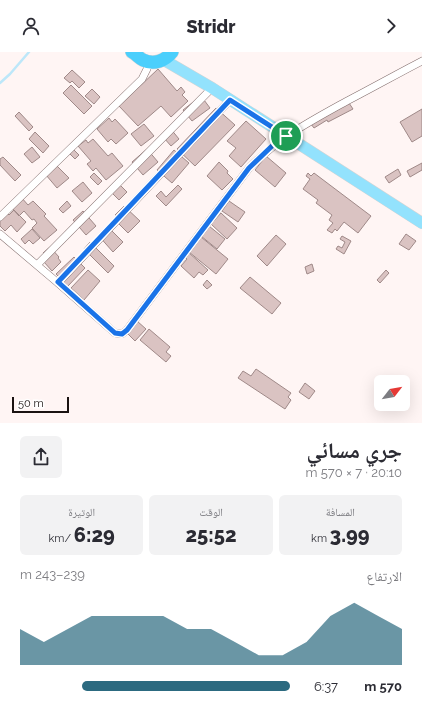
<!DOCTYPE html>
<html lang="ar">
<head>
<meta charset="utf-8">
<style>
  :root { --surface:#fff; --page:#f2f2f3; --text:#2b2b33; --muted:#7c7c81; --accent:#2c6a80 }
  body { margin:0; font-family:Raleway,"Noto Naskh Arabic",sans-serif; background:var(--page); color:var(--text); direction:rtl; height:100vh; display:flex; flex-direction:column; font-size:15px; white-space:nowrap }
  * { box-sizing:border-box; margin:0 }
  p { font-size:13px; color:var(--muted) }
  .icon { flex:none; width:22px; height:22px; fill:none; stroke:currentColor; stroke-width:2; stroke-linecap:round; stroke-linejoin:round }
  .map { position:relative; height:371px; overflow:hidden; direction:ltr }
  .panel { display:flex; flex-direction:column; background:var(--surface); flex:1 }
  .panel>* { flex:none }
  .needle { width:26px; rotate:59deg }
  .buttons { position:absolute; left:374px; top:323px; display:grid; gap:8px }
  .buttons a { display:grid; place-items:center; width:36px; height:36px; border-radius:6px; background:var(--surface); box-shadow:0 4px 16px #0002; font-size:20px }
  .scale { position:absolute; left:12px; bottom:10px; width:57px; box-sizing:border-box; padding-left:4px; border:2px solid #1a1211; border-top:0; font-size:11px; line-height:14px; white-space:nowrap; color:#1a1211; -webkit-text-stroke:3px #fff; paint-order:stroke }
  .pin { position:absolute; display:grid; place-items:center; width:34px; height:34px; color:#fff; margin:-17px; border:2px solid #fff; border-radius:50%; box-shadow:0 1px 4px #0007 }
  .round { display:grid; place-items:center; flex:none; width:42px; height:42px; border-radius:6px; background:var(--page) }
  .headline { display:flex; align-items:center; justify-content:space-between; height:68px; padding:0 20px }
  h1 { font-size:22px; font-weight:800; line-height:30px }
  .figures { display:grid; grid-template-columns:repeat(3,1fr); gap:6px; height:68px; padding:4px 20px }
  .figures div { display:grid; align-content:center; border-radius:6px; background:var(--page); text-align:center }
  .figures b { font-size:20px; font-weight:800 }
  .figures small { font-size:11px; font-weight:400 }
  .figures p { font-size:11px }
  .chart { height:112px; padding:8px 20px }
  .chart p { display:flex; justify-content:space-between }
  .chart svg { width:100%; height:72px; margin-top:4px; fill:var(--accent); opacity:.7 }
  ul { padding:0 20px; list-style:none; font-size:13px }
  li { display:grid; grid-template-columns:64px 48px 1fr; align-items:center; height:30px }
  li i { height:10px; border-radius:5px; background:var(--accent) }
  header { display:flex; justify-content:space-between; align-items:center; height:52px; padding:0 20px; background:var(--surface); font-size:18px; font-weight:800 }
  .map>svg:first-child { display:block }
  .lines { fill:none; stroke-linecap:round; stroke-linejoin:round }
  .stream { stroke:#bde7f9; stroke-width:2.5 }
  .building { fill:#dac3c2; stroke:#9f8988 }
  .street-casing { stroke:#826d6c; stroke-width:8 }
  .primary-casing { stroke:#d6d4d4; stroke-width:12 }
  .highway-casing { stroke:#d6d4d4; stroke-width:14 }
  .street { stroke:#fff; stroke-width:7 }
  .primary { stroke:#93e2fd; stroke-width:11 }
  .highway { stroke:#4bcffc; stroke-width:13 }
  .route-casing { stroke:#fff; stroke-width:8 }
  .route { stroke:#1a73e8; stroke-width:5 }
</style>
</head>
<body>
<header><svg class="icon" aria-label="forward" viewBox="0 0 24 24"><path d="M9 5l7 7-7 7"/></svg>Stridr<svg class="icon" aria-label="person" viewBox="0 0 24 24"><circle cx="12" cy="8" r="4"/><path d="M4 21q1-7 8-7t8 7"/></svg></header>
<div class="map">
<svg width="422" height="371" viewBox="0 0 422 371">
  <rect width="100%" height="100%" fill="#fff5f4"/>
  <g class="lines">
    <!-- stream -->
    <path class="stream" d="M0 31 10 22 29 0"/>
  </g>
  <!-- building -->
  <path class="building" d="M158 17 177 39 181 35 185 40 182 43 188 49 171 65 161 54 138 74 119 54Z
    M72 18 85 30 79 36 72 29 70 31 64 26Z
    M71 33 92 54 84 62 63 41Z
    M92 37 100 45 94 52 85 44Z
    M201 44 210 56 192 69 183 58Z
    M349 51 353 57 328 70 327 68 314 76 311 72Z
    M216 56 235 73 195 114 177 97Z
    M422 57V84L412 90 400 70Z
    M19 60 33 75 29 79 15 64Z
    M109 66 112 70 115 67 128 81 116 92 111 87 108 90 97 77Z
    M246 69 266 87 241 115 229 104 236 96 227 89Z
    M144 72 154 84 141 94 131 82Z
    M170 76 179 87 171 94 164 86Z
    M35 80 49 94 43 101 29 87Z
    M93 87 108 104 112 101 123 114 106 128 96 116 93 119 87 112 91 109 78 94 86 88 88 91Z
    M32 95 40 105 32 111 24 102Z
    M73 97 79 103 75 107 69 101Z
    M147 97 158 110 143 123 132 110Z
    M174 98 189 111 172 131 157 118Z
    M266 104 286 121 275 135 255 118Z
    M3 105 21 123 15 129 0 113V107Z
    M219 110 228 119 227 121 233 127 222 138 207 124Z
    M422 111V118L410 125 407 119Z
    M57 114 69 126 57 136 46 123Z
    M398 117 401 123 389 131 385 125Z
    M94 121 102 129 98 133 90 125Z
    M308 121 311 124 314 121 371 164 358 181 344 170 337 179 335 177 332 181 327 178 333 171 329 168 332 163 316 151 318 148 303 137 310 127 306 124Z
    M116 129 127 140 119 148 108 137Z
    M83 130 92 141 82 150 72 139Z
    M178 133 182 137 166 154 156 144 161 139 166 145Z
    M21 145 28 153 33 149 46 162 44 164 57 178 44 189 32 176 37 171 34 167 32 168 24 159 19 164 11 155Z
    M67 149 71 154 63 161 59 157Z
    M229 149 245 160 238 170 222 159Z
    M124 154 140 169 128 181 116 169 119 166 115 163Z
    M14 158 26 170 17 180 11 173 5 179 0 174V167L6 160 9 163Z
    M83 159 96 174 86 183 73 168Z
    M221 161 237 176 227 187 211 172Z
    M107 174 123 190 113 200 98 183Z
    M209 174 225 187 217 197 201 184Z
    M32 177 40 186 33 192 29 188 25 192 21 187Z
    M406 182 416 189 409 198 399 192Z
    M276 183 286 192 267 214 257 204Z
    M342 184 351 189 344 202 336 197 338 194 342 196 345 190 340 187Z
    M201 185 228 207 216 222 189 200Z
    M90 190 114 214 108 221 84 197Z
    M50 195 59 205 58 206 61 210 52 219 44 210 48 206 43 201Z
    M188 200 208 218 203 223 199 220 194 226 181 214 187 207 184 204Z
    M74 205 85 216 68 234 56 222Z
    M312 212 314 219 307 222 305 215Z
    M88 218 100 229 84 248 71 236Z
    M386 218 389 221 380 231 377 228Z
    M250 225 281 251 272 262 240 236Z
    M207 228 212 233 207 237 203 233Z
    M137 269 146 277 135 289 127 281Z
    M149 277 170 295 166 300 171 304 166 310 140 288Z
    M256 317 291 341 288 345 291 348 285 357 238 326 243 319 251 324Z
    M305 331 315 339 309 347 299 340Z"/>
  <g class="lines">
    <defs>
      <path id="street" d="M0 165 142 27 147 17 149 10
        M0 182 58 231 115 281 122 282 127 278 249 116C280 85 309 70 347 49 372 36 397 22 422 9
        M37 213 212 36
        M58 231 230 48"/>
      <path id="primary" d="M164 8 212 36 422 171"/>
      <path id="highway" d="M132 0C136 2 139 6 143 8 154 13 165 9 172 0"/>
    </defs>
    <!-- street casing -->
    <use href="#street" class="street-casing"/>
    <!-- primary casing -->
    <use href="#primary" class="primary-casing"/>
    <!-- highway casing -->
    <use href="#highway" class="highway-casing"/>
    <!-- street -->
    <use href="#street" class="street"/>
    <!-- primary -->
    <use href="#primary" class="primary"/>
    <!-- highway -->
    <use href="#highway" class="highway"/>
  </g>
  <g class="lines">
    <defs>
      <path id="route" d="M230 48 286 84 272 94 249 116 127 278 122 282 115 281 58 230Z"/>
    </defs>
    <!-- route casing -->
    <use href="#route" class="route-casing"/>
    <!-- route -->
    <use href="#route" class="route"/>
  </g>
</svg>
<div class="buttons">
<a><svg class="needle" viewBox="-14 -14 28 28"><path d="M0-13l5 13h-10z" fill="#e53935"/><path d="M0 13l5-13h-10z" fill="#7c7c81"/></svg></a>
</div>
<div class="scale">50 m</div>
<div class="pin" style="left:286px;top:84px;background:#1e9e55"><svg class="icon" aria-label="arrive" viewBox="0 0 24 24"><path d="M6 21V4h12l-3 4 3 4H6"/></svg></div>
</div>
<section class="panel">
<div class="headline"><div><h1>جري مسائي</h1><p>20:10 · 7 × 570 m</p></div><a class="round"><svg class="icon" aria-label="share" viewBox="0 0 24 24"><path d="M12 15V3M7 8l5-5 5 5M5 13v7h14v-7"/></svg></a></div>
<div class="figures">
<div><p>المسافة</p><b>3.99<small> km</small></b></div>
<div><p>الوقت</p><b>25:52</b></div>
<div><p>الوتيرة</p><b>6:29<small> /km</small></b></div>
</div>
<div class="chart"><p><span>الارتفاع</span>239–243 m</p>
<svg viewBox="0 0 160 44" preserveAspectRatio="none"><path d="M0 44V22L10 30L20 22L30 14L40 14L50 14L60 14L70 22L80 22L90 30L100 38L110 38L120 30L130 14L140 6L150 14L160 22V44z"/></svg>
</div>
<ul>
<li><b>570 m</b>6:37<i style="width:77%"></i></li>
</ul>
</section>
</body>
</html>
